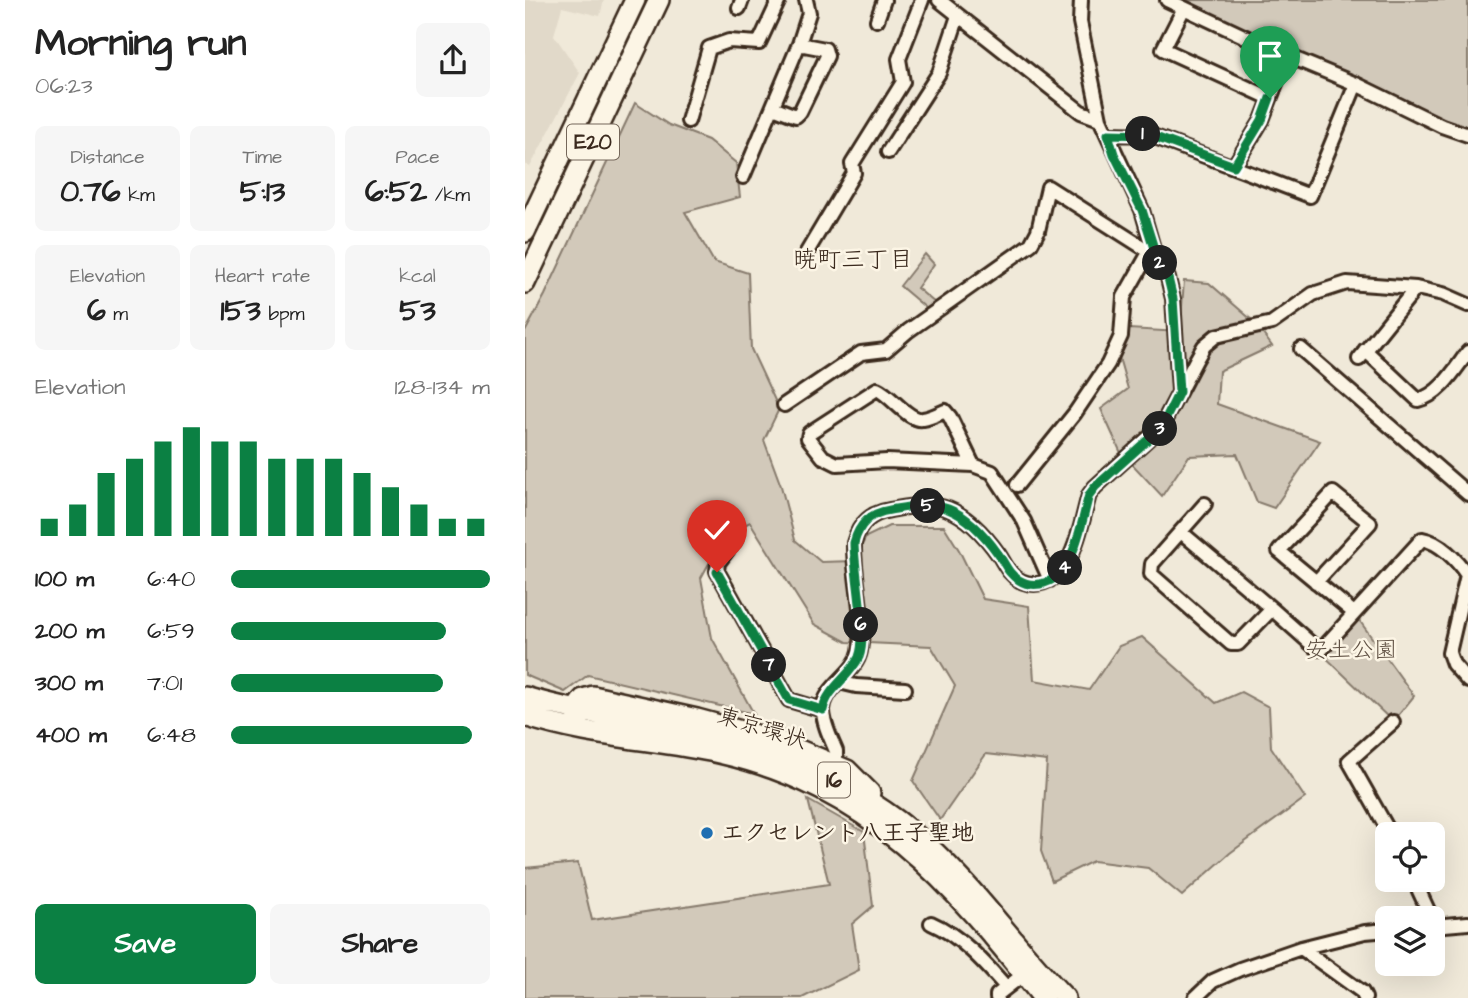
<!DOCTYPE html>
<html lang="en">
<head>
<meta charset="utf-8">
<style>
  :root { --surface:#fff; --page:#f6f6f6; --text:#222; --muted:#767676; --accent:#0b8043 }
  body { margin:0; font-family:"Architects Daughter","Klee One",sans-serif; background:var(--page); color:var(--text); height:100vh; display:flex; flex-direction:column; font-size:26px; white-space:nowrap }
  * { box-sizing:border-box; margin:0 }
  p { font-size:23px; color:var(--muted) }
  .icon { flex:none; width:38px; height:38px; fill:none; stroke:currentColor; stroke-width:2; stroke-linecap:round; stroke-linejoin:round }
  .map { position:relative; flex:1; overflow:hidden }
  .panel { display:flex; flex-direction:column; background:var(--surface); width:525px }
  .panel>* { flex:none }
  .buttons { position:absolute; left:850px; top:822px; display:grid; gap:14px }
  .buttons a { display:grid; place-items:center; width:70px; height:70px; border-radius:10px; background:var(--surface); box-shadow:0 7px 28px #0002; font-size:35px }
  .pin { position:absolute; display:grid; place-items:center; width:60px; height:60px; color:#fff; margin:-72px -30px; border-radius:50% 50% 50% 0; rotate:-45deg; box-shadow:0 0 7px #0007 }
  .pin .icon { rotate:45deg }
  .km { position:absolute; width:35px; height:35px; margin:-18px; border-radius:50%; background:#222; color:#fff; font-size:19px; line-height:35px; text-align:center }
  .round { display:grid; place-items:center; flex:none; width:74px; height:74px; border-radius:10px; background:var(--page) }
  .head { display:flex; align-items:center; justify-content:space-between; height:119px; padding:0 35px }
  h1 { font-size:38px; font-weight:800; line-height:52px }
  .figures { display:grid; grid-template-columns:repeat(3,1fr); gap:10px; height:119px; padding:7px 35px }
  .figures div { display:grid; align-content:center; border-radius:10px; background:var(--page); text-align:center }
  .figures b { font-size:30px; font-weight:800 }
  .figures small { font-size:19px; font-weight:400 }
  .figures p { font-size:19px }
  .chart { height:196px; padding:14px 35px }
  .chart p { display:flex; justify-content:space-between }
  .chart svg { width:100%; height:126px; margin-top:7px; stroke:var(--accent); stroke-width:6 }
  .cta { display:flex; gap:14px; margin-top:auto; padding:14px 35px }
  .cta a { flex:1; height:80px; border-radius:10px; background:var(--accent); color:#fff; font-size:28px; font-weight:800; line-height:80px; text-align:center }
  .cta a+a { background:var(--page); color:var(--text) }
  ul { padding:0 35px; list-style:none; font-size:23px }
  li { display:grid; grid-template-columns:112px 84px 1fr; align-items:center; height:52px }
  li i { height:18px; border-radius:9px; background:var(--accent) }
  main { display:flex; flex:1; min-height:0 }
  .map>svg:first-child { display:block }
  .built { fill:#e1d9c9 }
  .green { fill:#d2c9ba; stroke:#867a6c; stroke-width:2 }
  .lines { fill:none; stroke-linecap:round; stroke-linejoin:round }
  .minor-casing { stroke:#3b2a1e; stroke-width:18 }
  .highway-casing { stroke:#3b2a1e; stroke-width:24 }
  .minor { stroke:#fcf5e5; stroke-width:12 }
  .highway { stroke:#fcf5e5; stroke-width:19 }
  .route-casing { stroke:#fff; stroke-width:14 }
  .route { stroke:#0b8043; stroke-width:9 }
  .poi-dot { fill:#1f6fb2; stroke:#fcf5e5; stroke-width:2.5 }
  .labels { text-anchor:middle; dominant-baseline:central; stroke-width:5; stroke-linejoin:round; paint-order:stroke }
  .shield { fill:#fcf5e5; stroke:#75675a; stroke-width:2 }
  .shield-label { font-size:21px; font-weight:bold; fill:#3b2a1e }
  .park-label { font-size:23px; fill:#615245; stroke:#fcf5e5 }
  .street-label { font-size:23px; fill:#3b2a1e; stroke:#fcf5e5 }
  .poi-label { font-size:23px; font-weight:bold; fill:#3b2a1e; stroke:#fcf5e5; text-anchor:start }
  .neighbourhood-label { font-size:24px; fill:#3b2a1e; stroke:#fcf5e5 }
</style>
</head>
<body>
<main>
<section class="panel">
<div class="head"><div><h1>Morning run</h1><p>06:23</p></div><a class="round"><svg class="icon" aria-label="share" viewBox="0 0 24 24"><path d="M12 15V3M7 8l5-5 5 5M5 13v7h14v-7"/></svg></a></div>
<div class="figures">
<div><p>Distance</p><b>0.76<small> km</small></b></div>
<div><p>Time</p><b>5:13</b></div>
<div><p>Pace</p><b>6:52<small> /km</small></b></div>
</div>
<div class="figures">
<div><p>Elevation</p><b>6<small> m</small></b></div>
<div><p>Heart rate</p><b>153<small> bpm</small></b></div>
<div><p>kcal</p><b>53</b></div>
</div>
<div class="chart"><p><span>Elevation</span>128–134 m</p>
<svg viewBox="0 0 160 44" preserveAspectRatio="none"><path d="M5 44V38M15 44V33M25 44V22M35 44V17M45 44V11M55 44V6M65 44V11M75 44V11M85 44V17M95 44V17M105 44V17M115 44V22M125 44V27M135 44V33M145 44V38M155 44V38"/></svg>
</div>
<ul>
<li><b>100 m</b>6:40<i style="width:100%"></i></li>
<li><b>200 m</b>6:59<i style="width:83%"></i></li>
<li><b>300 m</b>7:01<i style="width:82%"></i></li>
<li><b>400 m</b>6:48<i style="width:93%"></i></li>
</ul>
<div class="cta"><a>Save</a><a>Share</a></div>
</section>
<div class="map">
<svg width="943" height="998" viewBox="0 0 943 998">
  <rect width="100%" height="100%" fill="#f0e9d9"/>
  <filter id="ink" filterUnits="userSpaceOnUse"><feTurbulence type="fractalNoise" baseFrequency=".0143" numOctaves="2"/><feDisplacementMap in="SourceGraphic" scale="14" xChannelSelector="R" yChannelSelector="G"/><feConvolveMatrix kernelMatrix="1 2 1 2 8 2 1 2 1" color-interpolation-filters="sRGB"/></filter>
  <g filter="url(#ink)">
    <!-- built -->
    <path class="built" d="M0 0H79L75 16 37 7 29 35 55 73 5 167 0 164Z"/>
    <!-- green -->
    <path class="green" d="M637 0H943V135Z
      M110 103 144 125 183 140 211 163 215 197 160 212 189 262 223 273 226 349 254 409 239 440 256 486 270 540 296 562 329 561 341 537 364 526H419L434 550 458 599 504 606 509 680 564 690 594 646 617 637 691 703 716 692 744 707 746 747 780 798 705 853 657 896 623 868 568 861 527 881 516 851 522 761 461 754 415 820 388 781 430 686 406 646 322 642 289 624 225 522 199 536 176 578 187 638 229 714 63 675 40 692 0 675V332L20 295Z
      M400 254 409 264 392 288 416 308 408 314 375 286Z
      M659 281 684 283 728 321 747 346 694 371 692 404 795 441 749 508 732 502 712 454 664 456 637 496 595 451 576 409 603 389 593 354 604 329 655 332Z
      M829 613 889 696 868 722 792 649Z
      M283 800 339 832 348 906 327 924 334 970 277 998H0V868L53 863 67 920 304 884Z"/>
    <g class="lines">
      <defs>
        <path id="minor" d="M414 0 556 112 575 119
          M556 0 555 22 575 119 617 210 630 255 643 278 648 299 654 391
          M642 0 744 48 831 84 917 126 943 135
          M214 8 217 0
          M659 8 638 49 745 98
          M352 20 359 0
          M248 107 271 116 275 112 302 56 300 49 274 44
          M163 121 184 48 204 41 234 43 254 0
          M583 134 625 135 785 196 831 84
          M363 152 414 73 433 16
          M709 166 737 120 762 55
          M218 177 274 44 284 13 281 0
          M279 257 329 173 327 164 378 82 374 59 397 0
          M776 349 943 494
          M840 350 893 400C915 395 930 369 943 352
          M834 359 891 288
          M259 405 336 353 361 350 383 331 506 244 513 231 523 187 630 255
          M448 465 425 417 420 411C413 414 405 418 398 419 384 422 366 395 352 389L284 433 283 438 298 457 312 464 362 461 448 465 467 472 499 521 525 580
          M492 485 550 413 583 364 596 336 599 297 625 251
          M656 532 747 609 713 644H706L626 574 627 564 680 504
          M210 540 193 563 192 571 264 700 298 710
          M791 582 845 523 808 493 754 551 829 613
          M747 609 792 649H797L897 539C915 542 932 560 942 575L924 653 928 664 943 681
          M314 682 331 686 380 689
          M308 764 311 757V751C306 739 298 724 298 710 299 686 331 674 335 651 341 621 328 577 329 543 334 524 345 513 365 510 383 507 406 502 423 509 444 517 462 538 474 555 478 561 481 568 486 573 492 580 500 584 509 584 549 582 555 526 564 495L570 487 636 427 671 360 679 346 691 336 747 323 788 294 822 283 891 288 918 294 943 305
          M866 835 824 761 868 722
          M889 880 907 919
          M406 923C436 936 460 963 481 987
          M908 926 943 923
          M776 948 837 992 840 998
          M472 998V995L499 974
          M670 998 688 981 715 969 776 948 840 932 863 930"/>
        <path id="highway" d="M0 232 110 0
          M0 283 134 0
          M0 697C42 710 86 716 129 725 223 743 311 770 386 831 445 879 487 944 540 998
          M0 716C62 737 129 739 194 753 345 787 426 882 518 998
          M54 720 50 710 58 699 68 696 172 719 253 741 322 770 345 793"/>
      </defs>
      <!-- minor casing -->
      <use href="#minor" class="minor-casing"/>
      <!-- highway casing -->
      <use href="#highway" class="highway-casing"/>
      <!-- minor -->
      <use href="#minor" class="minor"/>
      <!-- highway -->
      <use href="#highway" class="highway"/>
    </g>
  </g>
  <g class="lines" filter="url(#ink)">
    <defs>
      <path id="route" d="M192 572 264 700 298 710C302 688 325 677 334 657 343 635 329 571 329 543 334 524 345 513 365 510 383 507 405 502 423 509 444 517 462 538 474 555 480 564 484 575 494 580 500 584 508 585 515 584 549 579 556 523 564 495L570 487 636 428 654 392 648 299 643 278 631 255 617 210 589 154 583 134 625 135 709 166 737 120 745 98"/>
    </defs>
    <!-- route casing -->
    <use href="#route" class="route-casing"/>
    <!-- route -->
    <use href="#route" class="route"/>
  </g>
  <!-- markers -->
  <circle class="poi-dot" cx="182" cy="833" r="7"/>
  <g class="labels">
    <!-- shield labels -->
    <g class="shield">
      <rect x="42" y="124.5" width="52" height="35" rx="5"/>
      <rect x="293" y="762.5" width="32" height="35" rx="5"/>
    </g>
    <g class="shield-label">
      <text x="68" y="142">E20</text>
      <text x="309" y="780">16</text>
    </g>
    <!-- park labels -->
    <g class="park-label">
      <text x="826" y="650">安土公園</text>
    </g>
    <!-- street labels -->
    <g class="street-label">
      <text transform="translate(237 728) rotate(17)">東京環状</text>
    </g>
    <!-- poi labels -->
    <g class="poi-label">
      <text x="196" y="833">エクセレント八王子聖地</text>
    </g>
    <!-- neighbourhood labels -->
    <g class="neighbourhood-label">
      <text x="328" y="260">暁町三丁目</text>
    </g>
  </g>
</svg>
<div class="buttons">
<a><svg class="icon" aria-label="locate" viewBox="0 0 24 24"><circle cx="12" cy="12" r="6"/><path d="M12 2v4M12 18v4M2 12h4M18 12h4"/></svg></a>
<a><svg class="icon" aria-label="layers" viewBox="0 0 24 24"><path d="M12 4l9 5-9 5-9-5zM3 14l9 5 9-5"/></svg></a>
</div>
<div class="pin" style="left:745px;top:98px;background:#1e9e55"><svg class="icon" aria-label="arrive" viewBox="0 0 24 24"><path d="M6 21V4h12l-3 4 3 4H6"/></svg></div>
<div class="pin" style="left:192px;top:572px;background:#d93025"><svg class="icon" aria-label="check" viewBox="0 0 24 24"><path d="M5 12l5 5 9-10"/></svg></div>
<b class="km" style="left:618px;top:134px">1</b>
<b class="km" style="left:635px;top:263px">2</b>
<b class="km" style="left:635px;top:429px">3</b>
<b class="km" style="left:540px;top:568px">4</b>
<b class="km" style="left:403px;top:506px">5</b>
<b class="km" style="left:336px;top:625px">6</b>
<b class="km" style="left:244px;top:665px">7</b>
</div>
</main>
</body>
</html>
